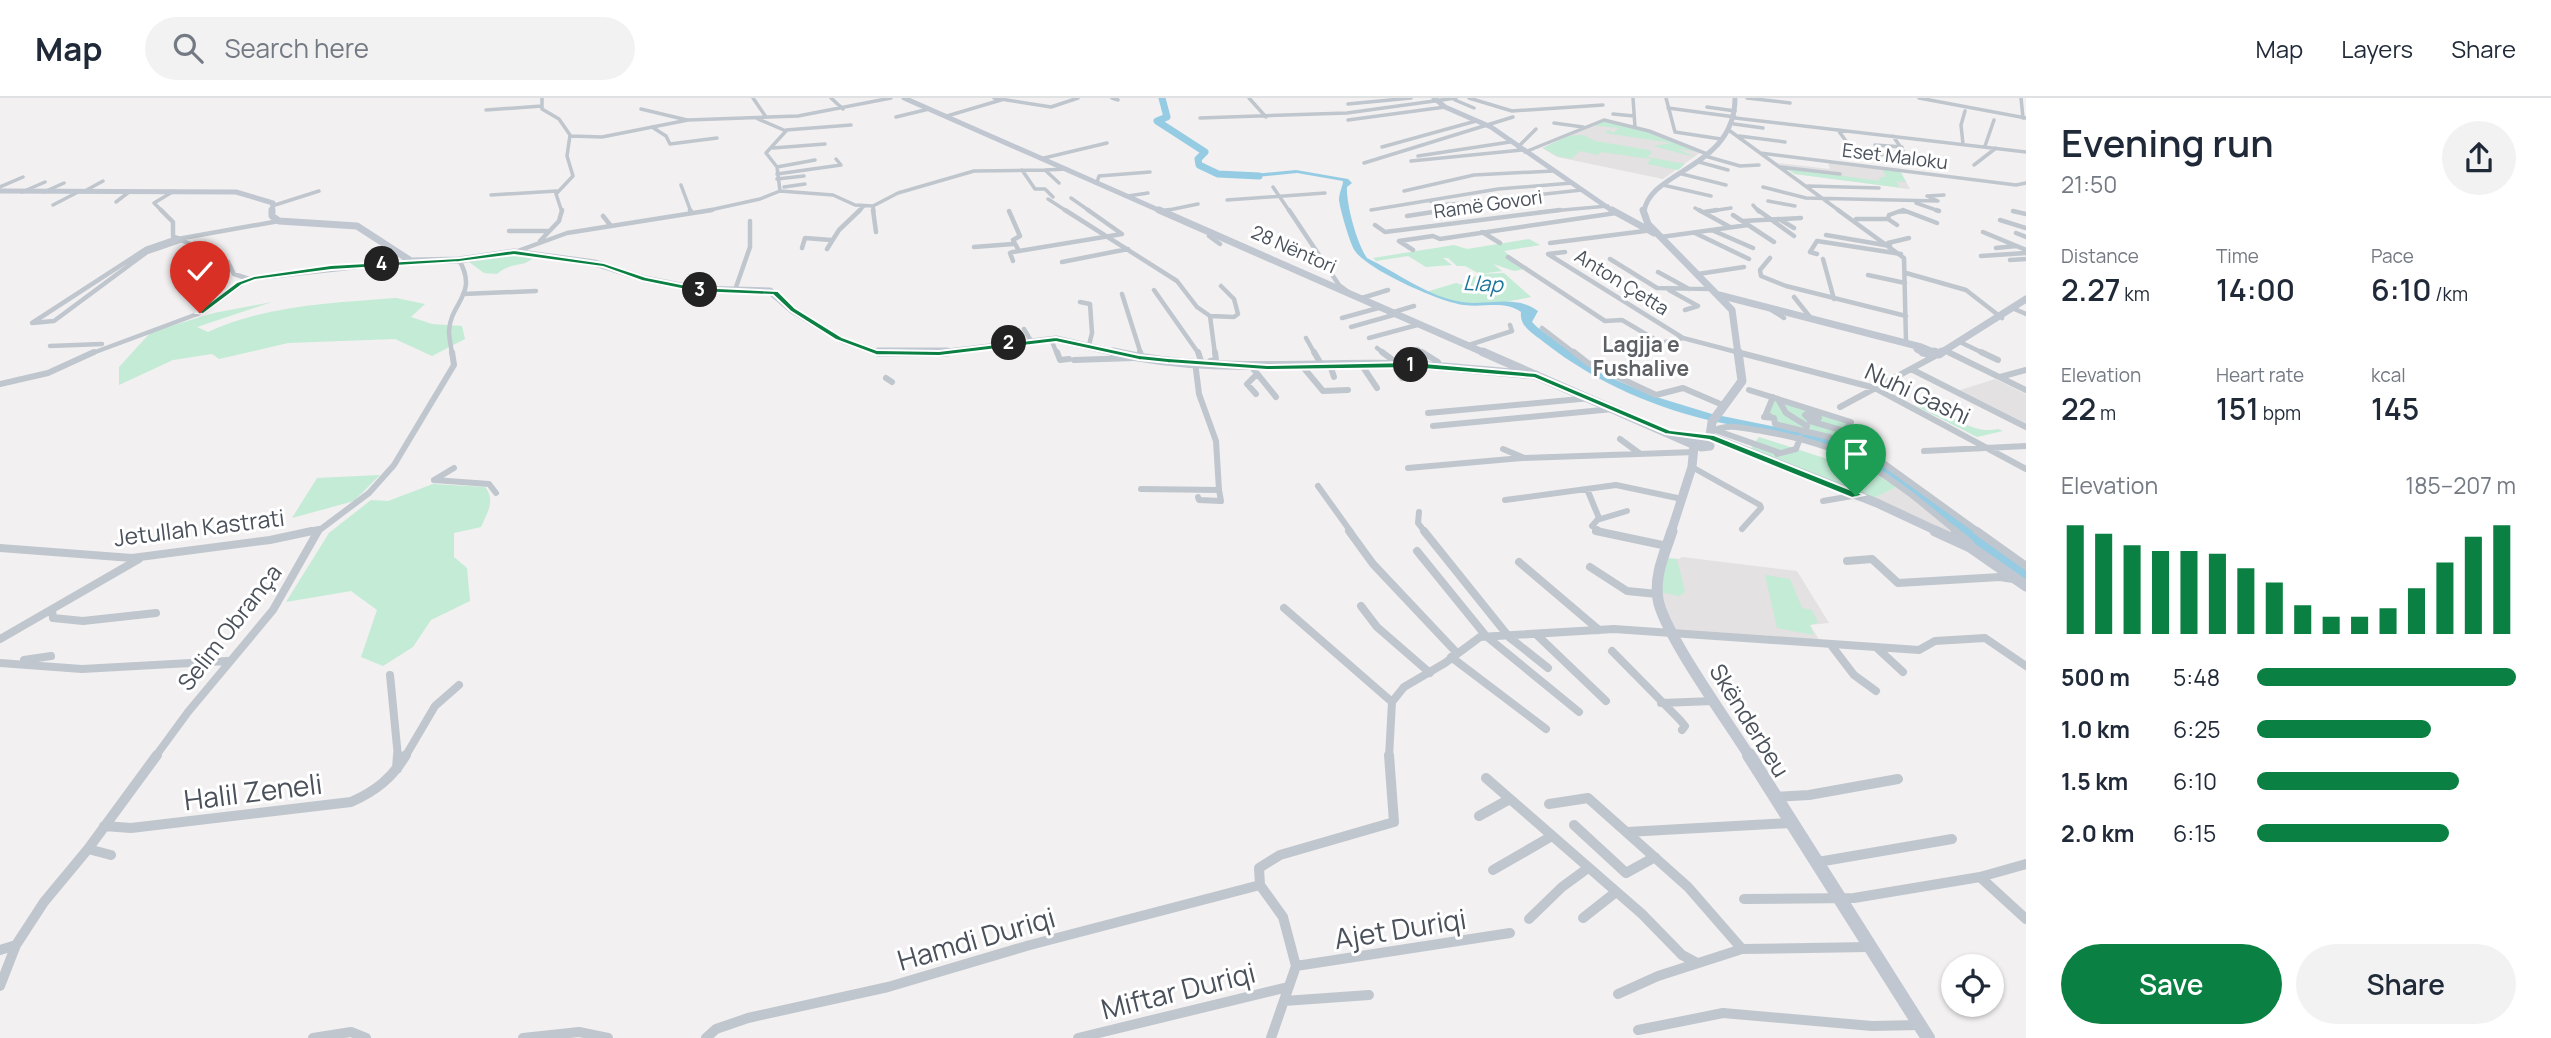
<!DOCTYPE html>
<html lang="en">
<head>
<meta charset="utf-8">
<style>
  :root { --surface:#fff; --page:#f2f2f3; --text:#1f2937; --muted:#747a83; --line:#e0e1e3; --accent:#0b8043 }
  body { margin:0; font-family:Manrope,sans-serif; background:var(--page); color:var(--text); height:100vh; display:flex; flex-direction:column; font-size:26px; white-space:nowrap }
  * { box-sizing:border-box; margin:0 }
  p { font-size:23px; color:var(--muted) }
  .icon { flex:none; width:38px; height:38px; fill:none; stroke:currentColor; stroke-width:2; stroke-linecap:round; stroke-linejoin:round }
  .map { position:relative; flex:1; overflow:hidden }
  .drawer { display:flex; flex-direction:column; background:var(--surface); width:525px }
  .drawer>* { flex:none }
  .buttons { position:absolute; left:1941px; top:856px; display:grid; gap:14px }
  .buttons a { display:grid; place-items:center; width:63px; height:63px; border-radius:50%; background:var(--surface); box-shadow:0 2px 5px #0004; font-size:35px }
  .pin { position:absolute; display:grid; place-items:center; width:60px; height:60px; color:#fff; margin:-72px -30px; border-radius:50% 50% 50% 0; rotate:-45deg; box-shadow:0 0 7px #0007 }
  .pin .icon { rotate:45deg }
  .km { position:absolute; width:35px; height:35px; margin:-18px; border-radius:50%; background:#222; color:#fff; font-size:19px; line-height:35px; text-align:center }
  .round { display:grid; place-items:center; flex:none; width:74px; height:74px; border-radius:37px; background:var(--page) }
  .summary { display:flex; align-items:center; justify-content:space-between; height:119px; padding:0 35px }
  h1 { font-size:38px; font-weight:600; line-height:52px }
  .stats { display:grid; grid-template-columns:repeat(3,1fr); gap:10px; height:119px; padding:7px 35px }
  .stats div { display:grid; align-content:center }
  .stats b { font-size:30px; font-weight:600 }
  .stats small { font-size:19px; font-weight:400 }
  .stats p { font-size:19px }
  .chart { height:196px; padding:14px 35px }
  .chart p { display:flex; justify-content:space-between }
  .chart svg { width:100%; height:126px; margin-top:7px; stroke:var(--accent); stroke-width:6 }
  .primary-button { display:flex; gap:14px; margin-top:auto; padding:14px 35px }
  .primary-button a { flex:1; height:80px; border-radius:42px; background:var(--accent); color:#fff; font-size:28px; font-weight:600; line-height:80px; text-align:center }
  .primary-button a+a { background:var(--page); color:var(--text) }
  ul { padding:0 35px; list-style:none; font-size:23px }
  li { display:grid; grid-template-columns:112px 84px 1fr; align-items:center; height:52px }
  li i { height:18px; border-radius:9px; background:var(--accent) }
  header { display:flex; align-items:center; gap:42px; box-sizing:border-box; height:98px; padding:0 35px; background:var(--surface); border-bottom:2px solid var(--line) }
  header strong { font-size:33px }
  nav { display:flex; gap:38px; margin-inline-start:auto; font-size:24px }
  .search { width:490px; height:63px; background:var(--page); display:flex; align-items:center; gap:18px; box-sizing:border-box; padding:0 24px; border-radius:38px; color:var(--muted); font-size:26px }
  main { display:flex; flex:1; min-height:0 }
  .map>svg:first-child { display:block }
  .education { fill:#e3e1e1 }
  .green { fill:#c3ebd6 }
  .water { fill:#95cce3 }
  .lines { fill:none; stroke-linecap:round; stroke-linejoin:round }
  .river { stroke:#95cce3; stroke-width:7 }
  .street-far4 { stroke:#c0c6cd; stroke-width:3.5 }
  .street-far3 { stroke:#c0c6cd; stroke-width:4.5 }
  .street-far2 { stroke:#c0c6cd; stroke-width:6 }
  .street-far1 { stroke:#c0c6cd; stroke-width:8 }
  .street { stroke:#c0c6cd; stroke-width:10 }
  .secondary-far4 { stroke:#c0c7d1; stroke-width:5 }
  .secondary-far3 { stroke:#c0c7d1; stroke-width:7 }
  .secondary-far2 { stroke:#c0c7d1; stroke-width:9 }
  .secondary-far1 { stroke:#c0c7d1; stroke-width:11 }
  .secondary { stroke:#c0c7d1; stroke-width:14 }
  .route { fill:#0b8043; stroke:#fff; stroke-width:2 }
  .labels { text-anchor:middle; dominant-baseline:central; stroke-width:6; stroke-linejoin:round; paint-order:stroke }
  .far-street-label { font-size:19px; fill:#4a515b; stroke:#fff }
  .far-water-label { font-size:21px; font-style:italic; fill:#1c769c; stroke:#fff }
  .far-neighbourhood-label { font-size:21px; font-weight:bold; fill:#5d6064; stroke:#fff }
  .street-label { font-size:23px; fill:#4a515b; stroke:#fff }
  .near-street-label { font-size:28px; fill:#4a515b; stroke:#fff }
</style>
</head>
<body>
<header>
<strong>Map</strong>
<div class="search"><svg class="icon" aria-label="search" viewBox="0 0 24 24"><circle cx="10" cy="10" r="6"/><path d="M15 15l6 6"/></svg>Search here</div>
<nav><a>Map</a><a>Layers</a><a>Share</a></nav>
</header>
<main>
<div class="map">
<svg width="2026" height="940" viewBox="0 0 2026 940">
  <rect width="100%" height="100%" fill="#f2f0f0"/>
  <!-- education -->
  <path class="education" d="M1601 23 1639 31 1701 54 1663 81 1557 59 1542 50Z
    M1828 64 1900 73 1910 91 1795 76 1777 65 1830 71Z
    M1995 281 2026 296V327L1957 293Z
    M1896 389 1962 440 1874 400Z
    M1682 459 1797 473 1829 525 1810 527 1820 543 1674 533 1666 514 1660 480 1665 460 1679 461Z"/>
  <!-- green -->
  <path class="green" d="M1601 23 1640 31 1697 54 1676 50 1695 59 1653 48 1672 45 1605 35 1609 32 1613 35 1619 30 1590 27Z
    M1583 37 1595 43 1649 52 1652 55 1647 59 1685 66 1678 72 1647 66 1651 61 1601 54 1598 57 1580 53 1571 61 1557 58 1543 50 1568 38Z
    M1785 70 1880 83 1879 79H1886L1882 71 1900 73 1906 84 1896 83 1899 89 1910 91 1795 76Z
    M1529 141 1540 147 1504 153 1525 171 1514 173 1493 166 1502 173 1480 176 1504 175 1531 199C1499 206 1456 213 1426 194L1456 185 1466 188 1468 182 1480 176 1465 168H1457L1448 160H1443L1452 167 1426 169 1408 158 1376 163 1373 160 1454 147 1467 151Z
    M518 157 533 160C523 170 511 163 497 176L484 175 469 164Z
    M396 200 425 206 411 219 432 226 462 228 465 241 432 258 395 241 288 245 219 261 212 256 173 262 119 287V269L151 234 214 215 272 204 197 229 208 234C265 207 334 205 396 200Z
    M1773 299 1851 324 1847 329H1835L1843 333 1838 342 1775 326 1766 316Z
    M1939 301 1945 303 1932 307C1950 317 1974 337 1998 331L2003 333 1977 339 1914 307Z
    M1707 335 1751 350 1759 339 1849 368 1852 361 1896 389 1874 400Z
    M380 377 354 403 292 420 317 380Z
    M433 386 485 389C496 402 487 415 481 429L454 435V459L467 470 470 503 431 522 413 549 383 568 361 559 377 512 351 493 286 504 329 435 371 402 388 403Z
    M1665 460 1677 461 1685 494 1679 498 1660 494Z
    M1765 477 1790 481 1802 510 1812 512 1818 525 1810 527 1814 537 1777 530Z"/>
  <!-- water -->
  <path class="water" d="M1296 72 1348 81 1352 85 1347 89C1346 106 1357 146 1367 160 1398 175 1428 199 1462 204 1488 208 1515 196 1538 213L1532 224 1537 229 1598 274 1653 298 1712 316 1826 339 1872 358 2026 470V484C1968 450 1920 392 1861 360 1838 348 1810 343 1785 337 1764 332 1743 330 1722 325 1659 312 1596 285 1545 245 1534 236 1519 229 1521 214 1504 202 1484 210 1464 207 1440 204 1368 172 1355 153 1350 146 1340 111 1339 102 1339 94 1343 88 1343 83L1297 75 1246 80 1243 77Z"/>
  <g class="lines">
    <!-- river -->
    <path class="river" d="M1162 0 1167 19 1157 23 1205 54 1198 61 1199 67 1218 76 1259 78"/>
    <!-- street-far4 -->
    <path class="street-far4" d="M542 0V11L559 21 570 37 567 58 573 78 556 96 562 114
      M753 0 766 19
      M831 0 843 11
      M994 0 1051 9 1078 0
      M1112 0 1118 2
      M1249 0 1266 19
      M1469 0 1512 13 1603 7
      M1633 0 1635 29
      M1666 0 1675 34 1721 41
      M1747 0 1790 5
      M1919 0 2026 20
      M2021 0 2023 20
      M1455 2 1474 10
      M1348 6 1411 0
      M1707 9 1735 13
      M1668 10 1735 19
      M641 11 687 22
      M486 12 542 8
      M1613 16 1634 18
      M947 18 1001 2
      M896 19 929 11
      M1200 20 1347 15 1456 0
      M1735 20 2026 54
      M758 21 786 33 766 55 777 69 780 93
      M1348 22 1445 9
      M1554 25 1583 29
      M1734 26 1763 30
      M652 29 666 38 670 46 717 40
      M786 32 851 27
      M1838 32 1846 43
      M1730 33 1841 114
      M571 38 602 39 688 22 798 18 891 0
      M1739 38 1785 44
      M1893 38 1910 63
      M1963 46 1961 27 1965 13
      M1875 47 1902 49
      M1985 48 1994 22
      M1382 49 1476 23
      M1518 49 1536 31
      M773 50 825 46
      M1525 54 1604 22 1649 33 1707 56
      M1760 55 2016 87 2026 85
      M1866 55 1908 59
      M1418 58 1510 44
      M1705 58 1740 68 1759 67
      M1044 60 1107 45
      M1411 63 1522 52
      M1699 64 1728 72
      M1364 65 1513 19
      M1974 67 1996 50
      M777 69 815 62
      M1780 69 1840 76
      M1022 72 1035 91H1045L1053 99
      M1045 72 1067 71
      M777 76 841 67 836 61
      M1682 76 1726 87
      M777 81 804 78
      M1097 84 1099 78 1150 74
      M681 87 691 114
      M1663 87 1711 98
      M1808 88 1879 90
      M0 89 23 79
      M784 89 805 86
      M1273 89 1290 114
      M1763 89 1806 100 1938 103 1927 98 1944 97
      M1404 93 1474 77 1553 73
      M22 94 45 84
      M44 94 64 85
      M83 94 103 83
      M491 97 557 93
      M1128 98 1148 95
      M1071 100 1091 114
      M1509 100 1582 92
      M1048 101 1068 114
      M1227 102 1325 95
      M1430 103 1446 112 1434 114
      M1768 103 1795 108
      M116 104 129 94
      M1916 105 1939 113
      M53 107 78 94
      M275 107 319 93
      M1438 107 1477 104
      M1753 107 1759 114
      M873 108 874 114
      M1695 110 1702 114
      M1371 112 1498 91 1572 85
      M1164 113 1198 106
      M2013 113 2016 114
      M163 114 154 105 174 93
      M701 114 760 101 780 93 833 97 855 107 873 108 898 95 974 73 1045 72 1059 85
      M858 114 864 108
      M1540 114 1608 108
      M1705 114 1731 110
      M1898 114H1908"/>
    <!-- street-far3 -->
    <path class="street-far3" d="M161 112 173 124V138L228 164 234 176 249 181
      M690 112 692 115
      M873 112 876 134
      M1065 112 1177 183 1197 209 1210 218 1215 256
      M1289 112 1339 187 1347 193
      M1699 112 1730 129
      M1758 112 1794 138
      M1838 112 1904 160 1906 244
      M1903 112 1937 125
      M1936 112 1939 113
      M1009 113 1020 138 1013 142 1019 153
      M1164 113 1169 112
      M2013 113 2026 116
      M1704 114 1717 112
      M1733 117 1774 144
      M603 118 611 128
      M1407 118 1446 112
      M1779 121 1794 130
      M1856 121H1888L1897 127
      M1888 121 1889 117 1903 112
      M2000 122 2026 130
      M1743 123 1801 120
      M1375 127 1385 134 1560 112
      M509 133H549
      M1714 133 1753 150
      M1212 134 1209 138 1220 146
      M1482 134 1500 145
      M1983 134 2026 152
      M1695 135 1749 161
      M2016 135 2026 139
      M1826 137 1890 148
      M1661 139 1748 127
      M182 142 147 154 54 223 32 225 146 151 172 142 279 123
      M540 143 559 123 562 112
      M1550 145 1645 133
      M1888 145 1909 140
      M974 149 1013 146
      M802 150 805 140 831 142
      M1996 150 2016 148
      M827 151 839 132 860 112
      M1413 152 1399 143 1433 138 1440 141 1616 115
      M515 154 567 135 712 112
      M1565 154 1548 156 1683 240 1744 256
      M1817 156 1810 154 1817 143 1901 156
      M1981 158 2026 155
      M1508 159 1605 223 1622 222 1661 245 1683 240
      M1770 160 1760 172 1761 178 1786 188 1906 218
      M1610 161 1657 190 1712 191
      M1823 161 1834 201
      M2010 162 2026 161
      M1013 163 1010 155 1013 154 1122 136 1088 112
      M1062 164 1128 151
      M1658 174 1689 191
      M1906 175 1966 192 2002 220
      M1698 176 1744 169
      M1868 177 1905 185
      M735 192 750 149V123
      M1154 192 1199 256
      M1669 192 1698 208 1685 212
      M463 196 536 193
      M1122 196 1141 256
      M1794 199 1810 219
      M1362 200 1388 192
      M1080 204 1090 206 1092 235 1089 247
      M2012 210 2026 216
      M1770 211 1784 220
      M1394 214 1414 208
      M1210 218 1234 219 1238 216 1234 201 1221 188
      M1342 220 1382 209
      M1351 229 1397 216
      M1542 230 1576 256
      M1024 231 1031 243
      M1306 240 1315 256
      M1369 240 1421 226
      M1051 241 1057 256
      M1960 244 1985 256
      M1469 247 1512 233 1510 227
      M50 248 102 246
      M1377 250 1385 256
      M1417 251 1425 256
      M1946 253 1952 256
      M1404 254 1406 256
      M90 256 200 215 249 181 411 163
      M452 256C451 248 449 240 449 233 450 205 479 196 459 162"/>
    <!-- street-far2 -->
    <path class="street-far2" d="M1057 254 1060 262 1069 261
      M1140 254 1142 260
      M1198 254 1201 263
      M1314 254 1321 266 1317 267
      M1382 254 1398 266
      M1404 254 1419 266H1416
      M1422 254 1438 264 1439 268
      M1574 254 1588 265 1656 297 1683 290 1725 308
      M1737 254 1875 290 2026 371
      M1948 254 2026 292
      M1981 254 1998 262
      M1074 262 1134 260
      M1210 263 1216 262 1215 254
      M1361 266 1377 290
      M1330 267 1334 279
      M1388 267 1394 268 1402 280
      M1251 268 1276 299
      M1299 269H1303L1323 293 1348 292
      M1911 271 2026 329
      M1256 277 1247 286 1256 296
      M2000 279 2026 272
      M886 280 892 284
      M0 286 48 275 94 254
      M1749 292 1851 324 1838 342
      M1778 301 1786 315 1807 328 1804 334
      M1840 309 1935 258
      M1428 315 1591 300
      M1808 315 1819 320H1808L1805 317Z
      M1764 319 1774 320 1775 326 1829 339 1871 356 1979 434
      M1771 319 1766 316 1773 299
      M1810 323 1844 333
      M1433 328 1613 311
      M1620 341 1639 355
      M1503 351 1522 359
      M1924 353 2026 348
      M1780 355 1715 332C1730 325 1746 331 1762 333 1855 349 1887 376 1957 434
      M1777 356 1796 351 1800 340
      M1692 369 1760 407 1761 410 1742 431
      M1408 370 1522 360 1695 354
      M434 382 489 386 496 395
      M434 382 454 370
      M1318 388 1351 434
      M1141 391 1219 392 1216 343 1199 296 1195 264
      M1587 391 1599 420 1592 428 1602 434
      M1198 399 1199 402 1221 403 1219 392
      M1505 402 1616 387 1682 401
      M1823 403 1858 397
      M1419 414 1418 425 1425 434
      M1597 422 1627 413
      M304 434 319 431
      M317 434 369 395 394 367 454 267 452 254"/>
    <!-- street-far1 -->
    <path class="street-far1" d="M1349 433 1373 466 1456 554
      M1424 433 1509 539 1548 570
      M1596 433 1667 448
      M1955 433 1970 445
      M1977 433 2026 468
      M0 450 132 460 270 442 312 433
      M1417 453 1486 538 1579 614
      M1847 463 1872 461 1898 485 2000 479 2013 481
      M1519 464 1599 532
      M1590 469 1627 493 1657 496
      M1361 508 1377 529 1430 575
      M1284 510 1392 604
      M52 512 53 520 83 523 156 515
      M1538 538 1606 603
      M0 541 139 461
      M1831 547 1854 577 1876 593
      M1877 550 1903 574
      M1612 553 1680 622 1685 628 1682 632
      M1451 559 1546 631
      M24 562 51 558
      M0 565 82 571 227 563
      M390 577 398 659
      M1661 605 1713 603
      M155 659 188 614 273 512 318 433
      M405 659 435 608 459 587
      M1389 659 1392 604 1404 589 1445 565 1480 539 1614 531 1919 552 1935 543 1985 540 2026 568"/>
    <!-- street -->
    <path class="street" d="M397 671 398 657
      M1486 680 1642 816 1682 857 1697 865
      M1774 699 1809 697 1898 681
      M1549 706 1588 700 1688 789 1742 851
      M1479 718 1508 702
      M1574 727 1626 775 1655 759
      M104 728 131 730 351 704C376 693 392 680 406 657
      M1627 734 1790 725
      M88 751 111 757
      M1818 764 1952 741
      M1493 772 1552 738
      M1980 779 2026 821
      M1744 801 1854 800 1980 779 2026 766
      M1583 820 1616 794
      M1529 821 1562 789 1588 770
      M0 852 16 847
      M1296 868 1510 835
      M0 888 16 847 44 804 88 751 157 657
      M1618 896 1658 878 1742 851 1869 849
      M1284 903 1369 897
      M1638 932 1723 915 1872 928 1919 927
      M313 940 351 934 366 940
      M523 940 579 934 608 940
      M706 940 716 931 748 920 888 889 1030 847 1260 787
      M1078 940 1288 889
      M1271 940 1296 868 1283 819 1260 787 1259 770 1280 757 1394 724 1389 657"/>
    <!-- secondary-far4 -->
    <path class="secondary-far4" d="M904 0 1163 114
      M1434 0 1445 9 1491 29 1614 114
      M0 93 236 94 273 105 272 114
      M1644 114C1649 72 1735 71 1735 0"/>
    <!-- secondary-far3 -->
    <path class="secondary-far3" d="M272 112V118L279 123 357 128 411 163 459 162 514 154 595 165 645 181 696 191 770 193 792 212 842 242 876 254 939 255 1056 241 1121 256
      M1159 112 1487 256
      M1612 112 1654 135
      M1643 112 1648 126 1732 212 1738 256
      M1719 197 1921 249
      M1927 256 1917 251 1921 249 1938 256
      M1939 256 2026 201"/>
    <!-- secondary-far2 -->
    <path class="secondary-far2" d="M878 254H947
      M1113 254C1212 277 1313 263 1413 267 1454 269 1495 274 1536 277
      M1483 254 1692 346
      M1923 254 1939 256 1934 254
      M1939 256 1942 254
      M1711 339 1877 405 1939 434
      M1694 340 1706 343 1710 348 1701 349 1691 344Z
      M1709 345 1712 324 1742 283 1738 254
      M1671 434 1692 369 1694 347"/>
    <!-- secondary-far1 -->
    <path class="secondary-far1" d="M1672 433C1665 455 1654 477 1658 501 1663 534 1729 625 1750 659
      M1935 433 1970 449 2026 488"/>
    <!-- secondary -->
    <path class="secondary" d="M1749 657 1928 940"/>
  </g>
  <!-- route -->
  <path class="route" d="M514 152 604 165 646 179 696 189 778 193 795 210 842 239 877 252 939 253 1056 239 1139 257 1168 260 1267 267 1412 264 1536 275 1670 332 1714 337 1864 397 1852 400 1709 342 1665 336 1534 280 1412 270 1267 272 1168 265 1139 262 1056 244 939 258 876 257 836 242 790 213 773 197 696 194 642 183 603 169 514 157 459 164 331 172 255 182 242 187 203 216 196 215 237 184 254 178 331 167 459 160Z"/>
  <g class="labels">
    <!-- far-street labels -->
    <g class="far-street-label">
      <text transform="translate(1895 58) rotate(7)">Eset Maloku</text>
      <text transform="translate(1488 106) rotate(-8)">Ramë Govori</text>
      <text transform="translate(1294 151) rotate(24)">28 Nëntori</text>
      <text transform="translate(1622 184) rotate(32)">Anton Çetta</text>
    </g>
    <!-- far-water labels -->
    <g class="far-water-label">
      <text transform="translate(1483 185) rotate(3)">Llap</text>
    </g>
    <!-- far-neighbourhood labels -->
    <g class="far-neighbourhood-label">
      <text x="1641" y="246">Lagjja e<tspan x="1641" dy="24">Fushalive</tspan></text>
    </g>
    <!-- street labels -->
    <g class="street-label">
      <text transform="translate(1918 295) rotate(25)">Nuhi Gashi</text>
      <text transform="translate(199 429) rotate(-7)">Jetullah Kastrati</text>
      <text transform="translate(229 529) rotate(-52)">Selim Obrança</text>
      <text transform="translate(1750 622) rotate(58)">Skënderbeu</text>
    </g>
    <!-- near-street labels -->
    <g class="near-street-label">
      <text transform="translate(253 693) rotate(-7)">Halil Zeneli</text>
      <text transform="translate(1400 830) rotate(-9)">Ajet Duriqi</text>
      <text transform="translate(976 840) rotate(-16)">Hamdi Duriqi</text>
      <text transform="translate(1178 892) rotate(-14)">Miftar Duriqi</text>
    </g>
  </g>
</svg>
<div class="buttons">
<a><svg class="icon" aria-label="locate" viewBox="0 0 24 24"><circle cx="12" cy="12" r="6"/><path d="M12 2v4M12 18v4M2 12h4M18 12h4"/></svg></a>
</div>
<div class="pin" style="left:1856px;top:398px;background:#1e9e55"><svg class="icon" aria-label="arrive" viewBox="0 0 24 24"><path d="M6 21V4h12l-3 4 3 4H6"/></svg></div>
<div class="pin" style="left:200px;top:215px;background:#d93025"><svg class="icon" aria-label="check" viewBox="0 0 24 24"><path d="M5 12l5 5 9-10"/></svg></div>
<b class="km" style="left:1411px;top:267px">1</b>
<b class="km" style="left:1009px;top:245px">2</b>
<b class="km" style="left:700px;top:192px">3</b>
<b class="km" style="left:382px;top:166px">4</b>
</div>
<section class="drawer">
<div class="summary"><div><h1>Evening run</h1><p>21:50</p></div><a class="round"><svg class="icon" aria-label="share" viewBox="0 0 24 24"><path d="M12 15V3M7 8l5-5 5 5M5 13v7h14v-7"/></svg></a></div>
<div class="stats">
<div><p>Distance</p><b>2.27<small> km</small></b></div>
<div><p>Time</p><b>14:00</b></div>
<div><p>Pace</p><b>6:10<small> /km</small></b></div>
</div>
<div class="stats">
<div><p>Elevation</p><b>22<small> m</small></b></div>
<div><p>Heart rate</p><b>151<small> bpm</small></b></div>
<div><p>kcal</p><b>145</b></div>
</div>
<div class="chart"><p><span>Elevation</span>185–207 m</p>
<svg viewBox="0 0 160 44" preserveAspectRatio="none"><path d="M5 44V6M15 44V9M25 44V13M35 44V15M45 44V15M55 44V16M65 44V21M75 44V26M85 44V34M95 44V38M105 44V38M115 44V35M125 44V28M135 44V19M145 44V10M155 44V6"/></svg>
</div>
<ul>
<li><b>500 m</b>5:48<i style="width:100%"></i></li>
<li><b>1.0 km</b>6:25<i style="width:67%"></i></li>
<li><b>1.5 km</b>6:10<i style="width:78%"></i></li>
<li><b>2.0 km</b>6:15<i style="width:74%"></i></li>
</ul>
<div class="primary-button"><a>Save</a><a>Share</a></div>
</section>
</main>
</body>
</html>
